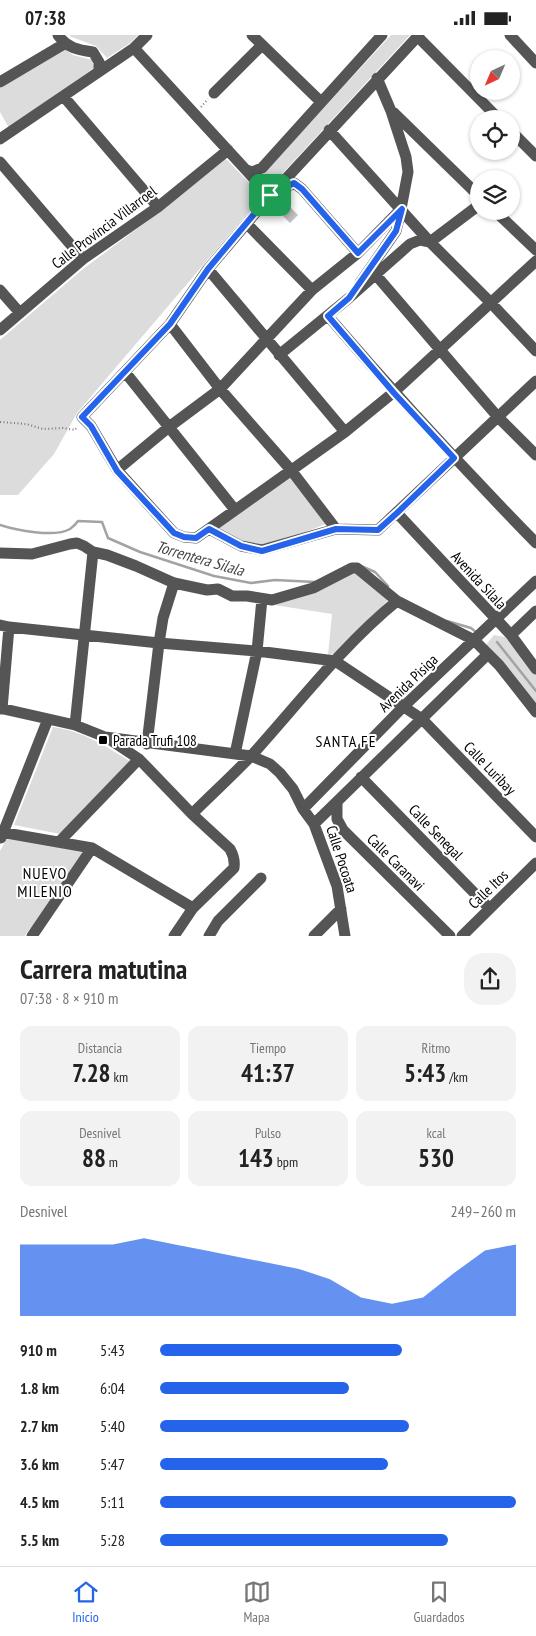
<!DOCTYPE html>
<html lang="es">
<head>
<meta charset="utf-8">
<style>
  :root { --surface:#fff; --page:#f2f2f2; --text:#222; --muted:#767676; --line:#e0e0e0; --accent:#2563eb }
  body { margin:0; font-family:"PT Sans Narrow",sans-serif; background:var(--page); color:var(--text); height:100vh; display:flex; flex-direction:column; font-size:19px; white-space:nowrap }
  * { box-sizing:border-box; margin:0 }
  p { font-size:16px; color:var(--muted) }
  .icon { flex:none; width:28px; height:28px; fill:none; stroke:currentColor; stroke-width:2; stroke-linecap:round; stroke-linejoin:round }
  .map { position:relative; height:901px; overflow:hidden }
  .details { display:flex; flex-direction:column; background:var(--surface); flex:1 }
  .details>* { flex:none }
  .needle { width:32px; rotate:224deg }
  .buttons { position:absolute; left:470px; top:15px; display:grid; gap:10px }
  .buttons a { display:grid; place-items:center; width:50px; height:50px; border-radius:50%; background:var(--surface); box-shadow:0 1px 4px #0004; font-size:25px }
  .pin { position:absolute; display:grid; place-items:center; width:42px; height:42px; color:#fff; margin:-21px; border-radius:10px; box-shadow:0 2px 8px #0006 }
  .round { display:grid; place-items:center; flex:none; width:52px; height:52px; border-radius:20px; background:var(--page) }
  .overview { display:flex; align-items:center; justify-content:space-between; height:85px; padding:0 20px }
  h1 { font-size:28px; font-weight:800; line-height:38px }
  .metrics { display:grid; grid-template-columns:repeat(3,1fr); gap:8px; height:85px; padding:5px 20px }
  .metrics div { display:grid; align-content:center; border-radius:12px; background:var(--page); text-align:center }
  .metrics b { font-size:25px; font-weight:800 }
  .metrics small { font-size:14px; font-weight:400 }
  .metrics p { font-size:14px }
  .chart { height:140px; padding:10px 20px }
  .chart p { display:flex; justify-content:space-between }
  .chart svg { width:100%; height:90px; margin-top:5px; fill:var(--accent); opacity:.7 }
  ul { padding:0 20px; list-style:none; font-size:16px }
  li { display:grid; grid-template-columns:80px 60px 1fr; align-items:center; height:38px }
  li i { height:12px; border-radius:6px; background:var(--accent) }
  .status { display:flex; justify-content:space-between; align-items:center; height:35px; padding:0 25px; background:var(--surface); direction:ltr }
  .status svg { height:14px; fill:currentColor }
  .menu { display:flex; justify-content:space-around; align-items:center; height:70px; border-top:1px solid var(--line); background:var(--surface); font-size:14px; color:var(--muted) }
  .menu a { display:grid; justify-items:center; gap:2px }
  .menu .on { color:var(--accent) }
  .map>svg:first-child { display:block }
  .green { fill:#dcdcdc }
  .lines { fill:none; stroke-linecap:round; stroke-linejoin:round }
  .stream { stroke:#a3a3a3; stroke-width:2.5 }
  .building { fill:#c4c4c4 }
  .path { stroke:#777; stroke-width:2; stroke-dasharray:1 2.5; stroke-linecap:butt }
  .minor { stroke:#555; stroke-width:11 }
  .route-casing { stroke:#fff; stroke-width:10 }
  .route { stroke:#2563eb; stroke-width:6 }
  .poi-dot { fill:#000; stroke:#fff; stroke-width:2 }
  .labels { text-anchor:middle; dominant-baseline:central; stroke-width:4; stroke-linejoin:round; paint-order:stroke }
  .street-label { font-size:15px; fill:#000; stroke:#fff }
  .poi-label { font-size:15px; fill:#000; stroke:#fff; text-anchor:start }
  .water-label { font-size:16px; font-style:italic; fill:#444; stroke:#fff }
  .neighbourhood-label { font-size:16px; letter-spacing:1px; fill:#000; stroke:#fff }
</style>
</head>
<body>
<div class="status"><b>07:38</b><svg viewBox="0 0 49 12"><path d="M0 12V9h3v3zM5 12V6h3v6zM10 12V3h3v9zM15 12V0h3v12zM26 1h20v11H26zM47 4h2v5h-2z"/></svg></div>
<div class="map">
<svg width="536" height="901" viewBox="0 0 536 901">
  <rect width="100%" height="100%" fill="#fff"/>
  <!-- green -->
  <path class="green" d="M71 0H138L130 8 107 23 96 11 69 1Z
    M391 0H410L269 153 259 143Z
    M65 14 73 20 92 25 94 33 9 93 0 77V53Z
    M226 124 262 161 77 378 54 419 18 460H0V305L83 234 162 175Z
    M290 441 326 489C303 497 267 517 243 508 235 505 227 499 220 494L219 490Z
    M351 538H359L390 563 336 619 328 620 332 579 274 570Z
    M494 600 505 602 511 607 536 640V668L502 628 485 611Z
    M53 692C83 696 105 711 130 726L60 799 14 790Z
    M11 803 82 815 84 819 45 877 27 897 25 901H0V816L6 805Z"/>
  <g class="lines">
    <!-- stream -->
    <path class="stream" d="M0 490C15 495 55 503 70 494 73 492 76 489 78 486L102 487 108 503 140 517 214 541 251 548 275 545 315 547
      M361 531 375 537 388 551
      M447 586 471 593 477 598
      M497 607 536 656"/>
  </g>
  <!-- building -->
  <path class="building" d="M282 164 298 180 290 188 274 172Z"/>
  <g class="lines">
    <!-- path -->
    <path class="path" d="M201 72 208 64
      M0 387 26 389 43 394 63 393 75 395 77 392"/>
    <!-- minor -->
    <path class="minor" d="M58 0C67 13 78 15 93 17L99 27V36
      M252 0 320 66
      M419 0 270 161 208 234 170 289 82 382 91 391 117 435 174 498 184 502 196 503 345 397 394 357 536 226
      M510 0 536 28
      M417 1 499 84
      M134 13 270 161
      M0 47 64 9
      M214 58 262 10
      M64 62 158 172
      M393 77 479 161
      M329 95 430 207 491 268 536 316
      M511 96 536 121
      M0 104 134 13 147 0
      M0 127 83 224
      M247 135 252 137 262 133 382 0
      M276 157 294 148 302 154 358 218
      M495 176 536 215
      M247 189 312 255
      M208 234 345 397
      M375 239 497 381 536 420
      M360 248 396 196 401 176
      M0 255 20 278
      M328 281C395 359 464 434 536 508
      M170 289 220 354 291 435 336 494
      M0 295 83 224 158 172 228 115
      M279 320 349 263 410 209 420 205 430 207 479 170
      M125 337 235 475
      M117 435 169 392 220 354 312 255 358 218 401 174 408 137 406 122 391 76 377 43
      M397 478 511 600 536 634
      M209 494 241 511 262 515 336 494 378 495 536 346
      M0 518 32 519 70 509 77 508 84 511 93 517 107 520 136 531 174 548 207 555 218 554 232 561H247L272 565 313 553 352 533H357L397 566 474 605 499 630 536 677
      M0 590 9 592 159 608 257 616 335 626 422 684 536 802
      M511 600 536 576
      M0 673 75 690 105 702 251 721 270 729 280 738 293 754 303 774 314 789 337 851 345 901
      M2 674 9 592
      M75 690 93 517
      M109 704 139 724 192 779 230 814C234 821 235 826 234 833L193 873 174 901
      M147 709 159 608 163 583 174 548
      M235 719 257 616 262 564
      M361 742 489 873
      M337 767V784L343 795 450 901
      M303 774 403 672 536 546
      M192 779C212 759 233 740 252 720 299 668 343 610 397 566
      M314 789 488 619
      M0 797 92 813 193 873
      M1 803 48 684
      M59 807 139 724
      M32 901 92 813
      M209 901 218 886 261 843
      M314 901 341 874
      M462 901 536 828"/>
  </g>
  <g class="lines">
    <defs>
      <path id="route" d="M294 148 302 154 358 218 402 174 396 196 349 263 328 281 394 358 454 423 397 478 378 495 336 494 262 516 241 511 209 494 196 503 184 502 174 498 117 436 91 391 82 382 170 289 208 234 270 160Z"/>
    </defs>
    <!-- route casing -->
    <use href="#route" class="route-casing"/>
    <!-- route -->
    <use href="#route" class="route"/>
  </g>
  <!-- markers -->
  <rect class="poi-dot" x="98" y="700" width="10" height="10" rx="2.5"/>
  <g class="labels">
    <!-- street labels -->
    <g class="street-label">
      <text transform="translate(104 192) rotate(-37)">Calle Provincia Villarroel</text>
      <text transform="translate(479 545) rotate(47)">Avenida Silala</text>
      <text transform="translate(408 648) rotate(-44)">Avenida Pisiga</text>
      <text transform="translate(490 733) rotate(46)">Calle Luribay</text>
      <text transform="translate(436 797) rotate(46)">Calle Senegal</text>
      <text transform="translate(342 824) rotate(72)">Calle Pocoata</text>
      <text transform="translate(396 827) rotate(45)">Calle Caranavi</text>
      <text transform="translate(488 854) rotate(-44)">Calle Itos</text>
    </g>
    <!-- poi labels -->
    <g class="poi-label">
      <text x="113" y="705">Parada Trufi 108</text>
    </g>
    <!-- water labels -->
    <g class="water-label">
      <text transform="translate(200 523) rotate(16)">Torrentera Silala</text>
    </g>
    <!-- neighbourhood labels -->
    <g class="neighbourhood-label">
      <text x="346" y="706">SANTA FE</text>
      <text x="45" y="838">NUEVO<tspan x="45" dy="18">MILENIO</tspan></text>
    </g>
  </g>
</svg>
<div class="buttons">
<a><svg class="needle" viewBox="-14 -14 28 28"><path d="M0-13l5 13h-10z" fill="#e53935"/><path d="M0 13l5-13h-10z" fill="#767676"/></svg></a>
<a><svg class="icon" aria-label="locate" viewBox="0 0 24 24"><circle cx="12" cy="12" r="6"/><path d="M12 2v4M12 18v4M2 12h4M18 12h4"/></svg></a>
<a><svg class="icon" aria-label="layers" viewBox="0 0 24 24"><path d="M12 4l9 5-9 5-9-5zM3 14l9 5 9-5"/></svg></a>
</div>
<div class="pin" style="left:270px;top:160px;background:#1e9e55"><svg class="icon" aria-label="arrive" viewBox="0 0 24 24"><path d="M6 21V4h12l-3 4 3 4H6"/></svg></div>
</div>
<section class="details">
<div class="overview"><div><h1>Carrera matutina</h1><p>07:38 · 8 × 910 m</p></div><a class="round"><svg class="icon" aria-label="share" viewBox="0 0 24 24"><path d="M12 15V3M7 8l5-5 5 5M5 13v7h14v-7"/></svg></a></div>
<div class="metrics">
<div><p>Distancia</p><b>7.28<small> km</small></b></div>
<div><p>Tiempo</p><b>41:37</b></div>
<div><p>Ritmo</p><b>5:43<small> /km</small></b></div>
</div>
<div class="metrics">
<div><p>Desnivel</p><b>88<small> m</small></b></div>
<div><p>Pulso</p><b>143<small> bpm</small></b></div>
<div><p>kcal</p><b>530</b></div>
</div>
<div class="chart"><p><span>Desnivel</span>249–260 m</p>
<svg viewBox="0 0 160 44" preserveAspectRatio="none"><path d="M0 44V9L10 9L20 9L30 9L40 6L50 9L60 12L70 15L80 18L90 21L100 26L110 35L120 38L130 35L140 23L150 12L160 9V44z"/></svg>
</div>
<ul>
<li><b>910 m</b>5:43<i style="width:68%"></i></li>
<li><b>1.8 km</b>6:04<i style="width:53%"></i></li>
<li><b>2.7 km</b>5:40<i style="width:70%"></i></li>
<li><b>3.6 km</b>5:47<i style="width:64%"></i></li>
<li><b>4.5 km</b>5:11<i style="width:100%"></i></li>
<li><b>5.5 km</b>5:28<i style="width:81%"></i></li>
</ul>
</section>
<nav class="menu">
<a class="on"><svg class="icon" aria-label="home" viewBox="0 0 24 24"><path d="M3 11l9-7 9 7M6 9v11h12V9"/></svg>Inicio</a>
<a><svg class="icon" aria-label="map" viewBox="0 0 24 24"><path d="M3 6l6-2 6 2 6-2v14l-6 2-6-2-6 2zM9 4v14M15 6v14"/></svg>Mapa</a>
<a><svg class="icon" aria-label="saved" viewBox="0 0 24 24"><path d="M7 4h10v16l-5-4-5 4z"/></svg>Guardados</a>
</nav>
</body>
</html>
